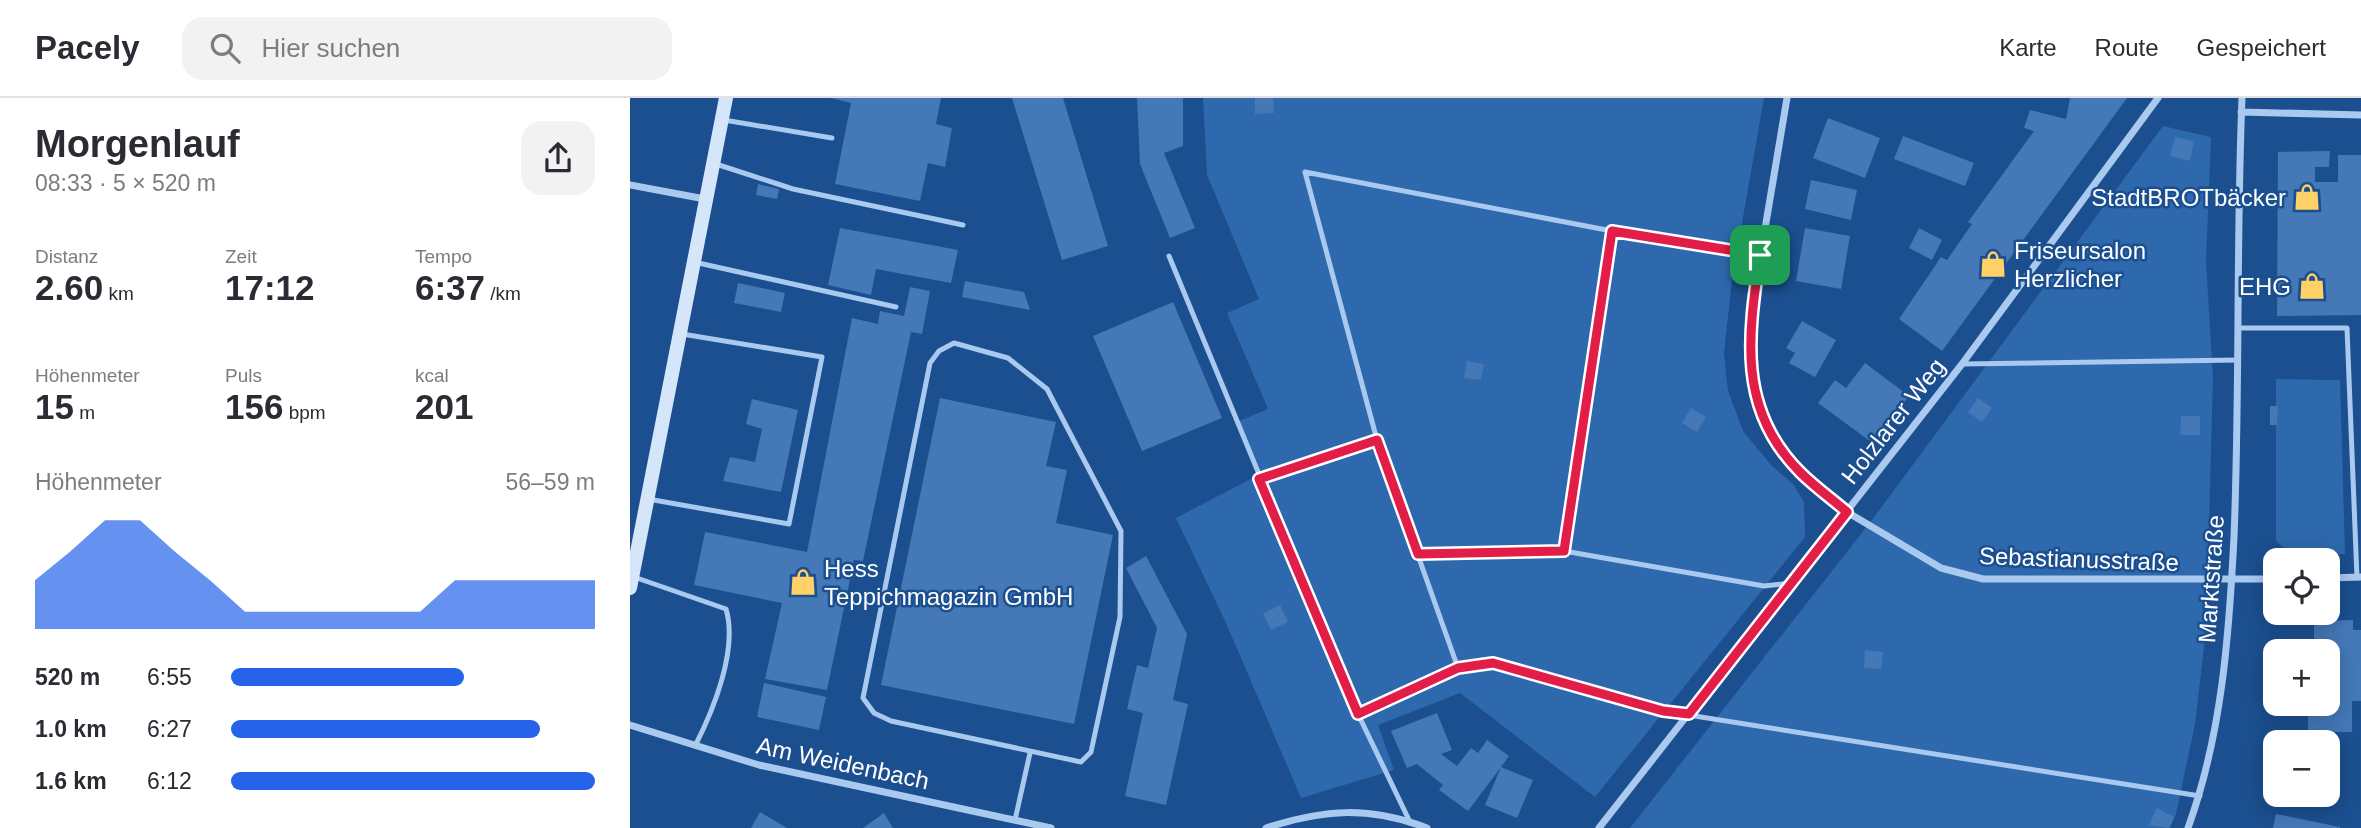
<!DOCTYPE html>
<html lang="de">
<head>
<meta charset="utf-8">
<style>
  :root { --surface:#fff; --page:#f2f2f3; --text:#2b2b33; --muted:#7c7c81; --line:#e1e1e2; --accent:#2563eb }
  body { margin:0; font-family:Helvetica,sans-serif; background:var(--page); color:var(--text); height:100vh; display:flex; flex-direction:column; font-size:26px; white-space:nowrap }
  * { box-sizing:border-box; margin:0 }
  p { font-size:23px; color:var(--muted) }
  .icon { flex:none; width:38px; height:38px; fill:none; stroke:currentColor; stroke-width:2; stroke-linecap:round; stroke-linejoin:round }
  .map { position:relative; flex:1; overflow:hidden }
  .side { display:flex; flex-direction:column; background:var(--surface); width:630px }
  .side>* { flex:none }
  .buttons { position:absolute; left:1633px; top:450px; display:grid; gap:14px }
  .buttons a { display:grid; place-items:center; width:77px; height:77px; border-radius:14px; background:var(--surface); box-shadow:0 4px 18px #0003; font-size:35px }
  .pin { position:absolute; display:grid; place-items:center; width:60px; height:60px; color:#fff; margin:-30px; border-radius:14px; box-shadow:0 4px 10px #0006 }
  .round { display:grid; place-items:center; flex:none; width:74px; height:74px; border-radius:21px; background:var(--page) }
  .overview { display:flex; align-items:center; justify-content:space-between; height:119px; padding:0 35px }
  h1 { font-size:38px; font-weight:700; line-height:52px }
  .stats { display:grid; grid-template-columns:repeat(3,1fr); gap:10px; height:119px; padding:7px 35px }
  .stats div { display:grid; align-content:center }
  .stats b { font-size:35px; font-weight:700 }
  .stats small { font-size:19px; font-weight:400 }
  .stats p { font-size:19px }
  .chart { height:196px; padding:14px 35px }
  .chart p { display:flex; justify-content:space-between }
  .chart svg { width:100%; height:126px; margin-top:7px; fill:var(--accent); opacity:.7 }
  ul { padding:0 35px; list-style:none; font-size:23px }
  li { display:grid; grid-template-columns:112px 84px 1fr; align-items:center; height:52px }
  li i { height:18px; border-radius:9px; background:var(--accent) }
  header { display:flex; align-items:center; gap:42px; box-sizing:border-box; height:98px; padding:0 35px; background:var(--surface); border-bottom:2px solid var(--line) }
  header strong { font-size:33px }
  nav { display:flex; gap:38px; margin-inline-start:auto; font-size:24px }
  .search { width:490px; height:63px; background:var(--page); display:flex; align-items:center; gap:18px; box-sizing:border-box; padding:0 24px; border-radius:21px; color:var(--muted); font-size:26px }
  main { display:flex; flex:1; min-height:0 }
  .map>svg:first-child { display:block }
  .green { fill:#2e69ad }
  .building { fill:#4478b7 }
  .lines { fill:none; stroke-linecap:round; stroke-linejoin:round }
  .lane { stroke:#a9c9ee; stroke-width:5 }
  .street { stroke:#a9c9ee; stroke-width:7 }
  .secondary { stroke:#d6e6fa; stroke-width:14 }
  .route-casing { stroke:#fff; stroke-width:14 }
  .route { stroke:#e11d48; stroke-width:9 }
  .labels { text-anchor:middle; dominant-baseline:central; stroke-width:5; stroke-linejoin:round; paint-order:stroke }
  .poi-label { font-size:24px; fill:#fff; stroke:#1b4f8f; text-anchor:end }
  .street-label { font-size:24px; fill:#fff; stroke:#1b4f8f }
</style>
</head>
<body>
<header>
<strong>Pacely</strong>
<div class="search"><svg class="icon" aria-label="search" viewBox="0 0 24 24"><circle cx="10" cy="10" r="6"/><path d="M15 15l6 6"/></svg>Hier suchen</div>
<nav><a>Karte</a><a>Route</a><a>Gespeichert</a></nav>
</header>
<main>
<section class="side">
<div class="overview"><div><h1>Morgenlauf</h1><p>08:33 · 5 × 520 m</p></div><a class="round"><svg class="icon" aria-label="share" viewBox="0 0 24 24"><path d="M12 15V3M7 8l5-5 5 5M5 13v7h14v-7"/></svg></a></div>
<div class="stats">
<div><p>Distanz</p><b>2.60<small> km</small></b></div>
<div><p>Zeit</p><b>17:12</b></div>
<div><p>Tempo</p><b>6:37<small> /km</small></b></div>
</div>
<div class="stats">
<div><p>Höhenmeter</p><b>15<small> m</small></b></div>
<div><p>Puls</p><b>156<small> bpm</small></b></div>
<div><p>kcal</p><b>201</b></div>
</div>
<div class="chart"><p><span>Höhenmeter</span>56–59 m</p>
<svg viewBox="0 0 160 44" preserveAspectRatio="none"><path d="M0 44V27L10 17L20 6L30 6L40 17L50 27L60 38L70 38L80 38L90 38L100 38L110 38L120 27L130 27L140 27L150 27L160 27V44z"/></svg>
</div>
<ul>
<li><b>520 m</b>6:55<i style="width:64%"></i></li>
<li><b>1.0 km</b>6:27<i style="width:85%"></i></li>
<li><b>1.6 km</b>6:12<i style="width:100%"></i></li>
</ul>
</section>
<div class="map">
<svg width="1731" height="730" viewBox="0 0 1731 730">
  <rect width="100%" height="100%" fill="#1b4f8f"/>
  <!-- green -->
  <path class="green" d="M573 0H1134L1102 182 1094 255 1098 293 1113 333 1142 368 1163 386 1174 404 1175 439 965 699 830 595 748 627 764 672 671 700 596 525 546 420 632 375 609 323 638 311 597 215 629 201 577 77Z
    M1533 28 1581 39 1576 163 1583 280 1576 532 1565 626 1546 716 1540 730H1000L1242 422Z
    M1646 281 1710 282 1715 456 1663 458 1646 443Z"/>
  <!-- building -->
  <path class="building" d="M201 0H311L306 26 322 30 315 69 298 65 290 103 205 86 221 5Z
    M382 0H433L478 148 432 162Z
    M507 0H553V48L534 55 565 130 540 140 510 66Z
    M625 0H643L644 15 625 16Z
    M1440 0H1497L1312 253 1269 221 1311 159 1317 162 1342 126 1338 124 1404 33 1394 30 1400 12 1436 21Z
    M1198 20 1250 40 1235 80 1183 60Z
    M1273 38 1344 65 1335 88 1264 61Z
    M1545 39 1564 43 1560 63 1540 58Z
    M1700 53 1699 69H1685V84H1708V57H1731V217L1647 218 1648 54Z
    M1181 82 1227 92 1221 122 1175 111Z
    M128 86 149 91 147 101 126 97Z
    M210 130 328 152 321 185 246 171 241 197 198 187Z
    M1175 130 1220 138 1211 191 1166 183Z
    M1289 130 1312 142 1302 162 1279 150Z
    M335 183 394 194 400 212 332 199Z
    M108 185 155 195 151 214 104 205Z
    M280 189 300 193 292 236 281 234 233 463 224 462 197 592 135 581 152 505 64 487 75 434 177 454 222 220 248 226 250 213 274 218Z
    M543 204 592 320 512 353 463 238Z
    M1172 223 1206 242 1185 279 1159 265 1165 255 1156 250Z
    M837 263 854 266 851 282 834 280Z
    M1235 265 1279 298 1244 346 1188 305 1205 282 1216 290Z
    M310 300 426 324 416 368 437 372 426 425 483 437 444 626 251 587Z
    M1348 300 1362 310 1352 324 1338 314Z
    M122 301 168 312 151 394 93 383 100 359 125 364 132 331 116 326Z
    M1640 308H1648L1647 327H1640Z
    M1061 310 1076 319 1067 334 1052 325Z
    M1551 318H1570V337H1550Z
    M516 458 557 536 543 602 558 606 536 707 495 698 513 615 497 611 507 567 518 570 527 530 496 470Z
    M650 507 658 524 641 532 633 516Z
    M1723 522V532H1731V603H1722V634H1678V606H1698V553H1684V523Z
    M1235 552 1253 554 1251 571 1234 570Z
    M134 585 196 599 189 632 127 619Z
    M807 615 822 652 811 656 827 668 841 650 848 655 857 642 879 658 871 669 903 682 887 720 855 707 871 669 838 713 809 692 813 687 787 666 777 670 761 633Z
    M1527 710 1544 719 1539 730 1519 727Z
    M130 714 157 730H121Z
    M254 715 263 730H233Z
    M1646 716 1710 729V730H1643Z"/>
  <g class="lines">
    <!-- lane -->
    <path class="lane" d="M94 22 202 40
      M86 66 163 91 333 127
      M539 158 728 616 780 724
      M64 164 266 209
      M1609 230H1717L1727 480
      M324 245 378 260 417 291 491 433 490 519 461 654 451 664 261 623 244 615 233 600 300 265 309 253Z
      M1332 266 1608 262
      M629 381 747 342
      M18 401 159 426 192 259 52 236
      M934 453 982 133
      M788 456 934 453 1134 488 1162 485
      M4 479 96 511C108 551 84 611 65 648
      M828 570 747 342 675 74 982 133 1130 157
      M728 616 828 570 864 565 1033 613 1570 698
      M385 722 400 655"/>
    <!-- street -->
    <path class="street" d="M1157 0 1122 208 1120 274 1128 307 1140 336 1170 374 1217 414 1311 470 1353 481H1645
      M1611 14 1731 17
      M0 87 75 101
      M1698 480 1731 479
      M0 627 129 667 421 730
      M636 730C694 711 739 708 797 730
      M969 730 1332 266 1528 0
      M1558 730C1592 636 1599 538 1604 439 1610 293 1606 146 1612 0"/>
    <!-- secondary -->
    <path class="secondary" d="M0 490 96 0"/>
  </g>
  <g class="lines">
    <defs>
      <path id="route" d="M982 133 1130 157C1118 238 1107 312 1171 375 1185 389 1202 401 1217 414L1059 616 1033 613 863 565 828 570 728 616 629 381 747 342 788 456 934 453Z"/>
    </defs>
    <!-- route casing -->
    <use href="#route" class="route-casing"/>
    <!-- route -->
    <use href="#route" class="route"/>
  </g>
  <!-- icons -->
  <defs>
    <symbol id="shop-bare" viewBox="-9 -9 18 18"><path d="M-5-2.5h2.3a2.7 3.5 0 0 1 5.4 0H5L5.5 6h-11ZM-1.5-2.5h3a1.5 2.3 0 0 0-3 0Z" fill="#ffd166" stroke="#1b4f8f" stroke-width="2.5" paint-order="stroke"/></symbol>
  </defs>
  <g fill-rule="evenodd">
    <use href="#shop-bare" x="1658" y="80" width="38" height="38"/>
    <use href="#shop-bare" x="1344" y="147" width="38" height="38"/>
    <use href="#shop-bare" x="1663" y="169" width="38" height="38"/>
    <use href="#shop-bare" x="154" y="465" width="38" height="38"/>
  </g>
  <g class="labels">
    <!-- poi labels -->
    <g class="poi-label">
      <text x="1656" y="99">StadtBROTbäcker</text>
      <text x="1384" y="152" text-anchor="start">Friseursalon<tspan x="1384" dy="28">Herzlicher</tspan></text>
      <text x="1661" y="188">EHG</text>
      <text x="194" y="470" text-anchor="start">Hess<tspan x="194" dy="28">Teppichmagazin GmbH</tspan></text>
    </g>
    <!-- street labels -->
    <g class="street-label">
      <text transform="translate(1263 323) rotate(-52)">Holzlarer Weg</text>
      <text transform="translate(1449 461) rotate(2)">Sebastianusstraße</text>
      <text transform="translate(1581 481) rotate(-86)">Marktstraße</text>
      <text transform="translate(213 665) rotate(12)">Am Weidenbach</text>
    </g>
  </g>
</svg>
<div class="buttons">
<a><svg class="icon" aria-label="locate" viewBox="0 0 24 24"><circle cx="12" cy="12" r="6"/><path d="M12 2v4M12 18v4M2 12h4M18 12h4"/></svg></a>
<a>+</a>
<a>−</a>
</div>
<div class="pin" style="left:1130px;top:157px;background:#1e9e55"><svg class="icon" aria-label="arrive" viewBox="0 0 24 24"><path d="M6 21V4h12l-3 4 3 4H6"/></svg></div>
</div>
</main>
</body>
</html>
